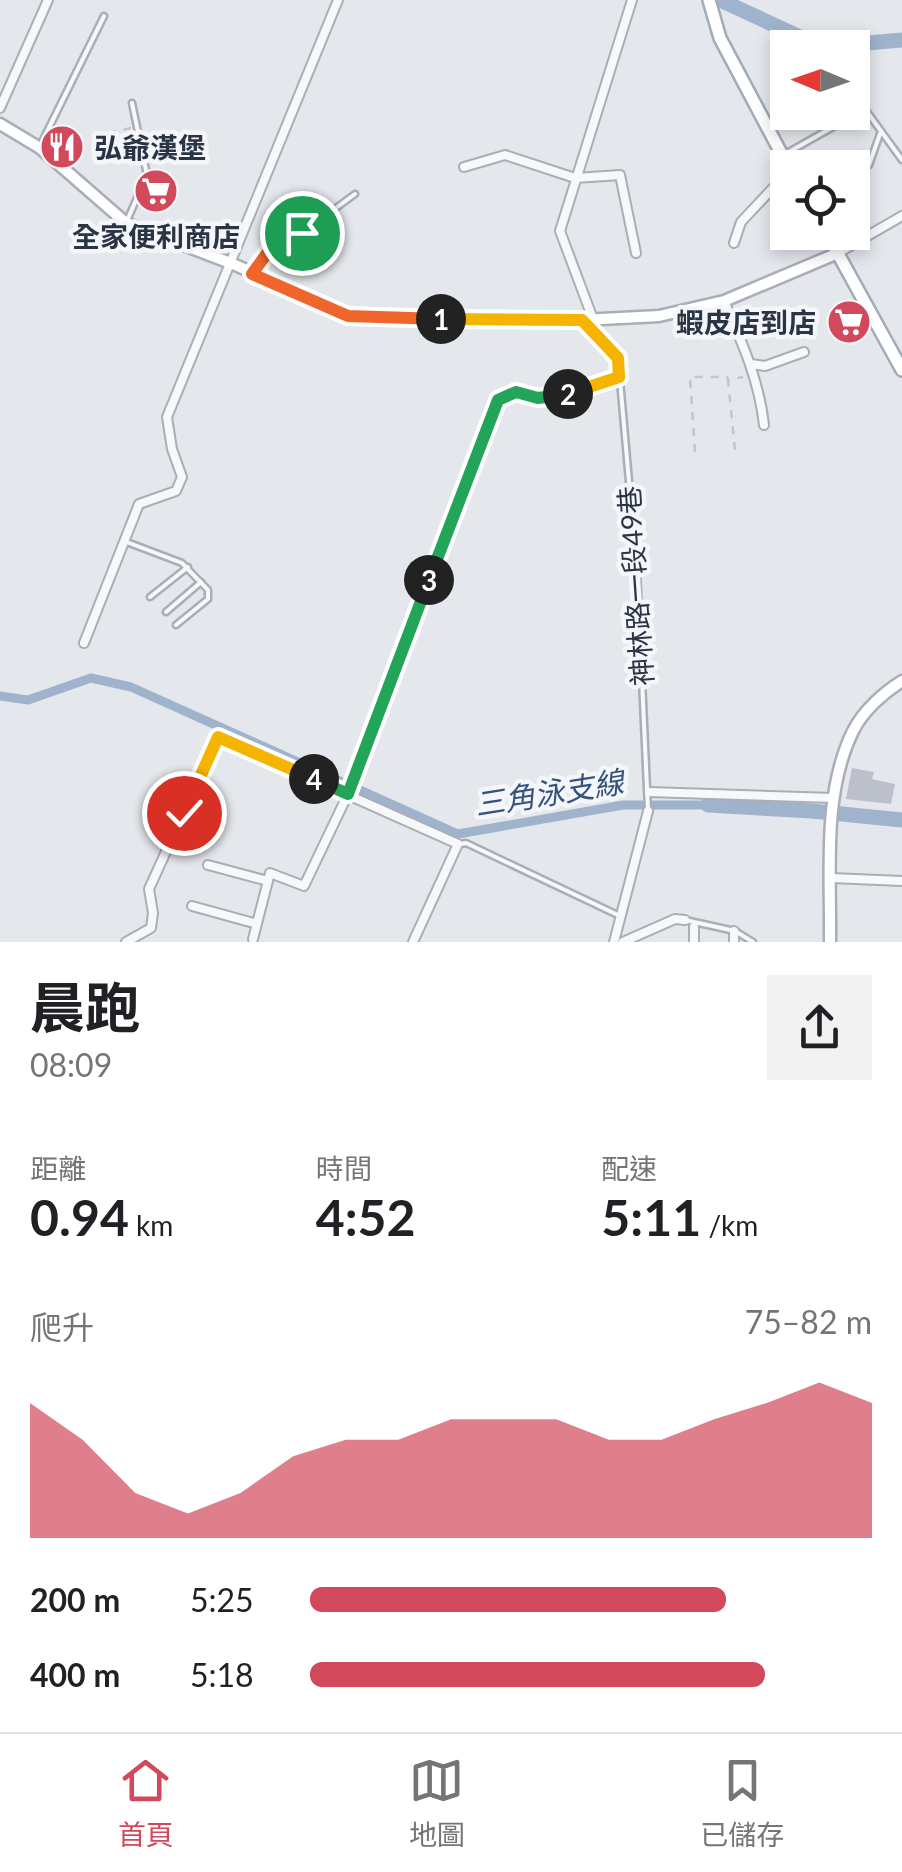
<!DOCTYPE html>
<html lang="zh-TW">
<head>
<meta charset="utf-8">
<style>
  :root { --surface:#fff; --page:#f2f2f2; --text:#202124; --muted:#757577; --line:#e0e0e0; --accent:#d1495b }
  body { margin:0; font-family:Lato,"Noto Sans TC",sans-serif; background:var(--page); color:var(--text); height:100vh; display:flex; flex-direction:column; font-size:38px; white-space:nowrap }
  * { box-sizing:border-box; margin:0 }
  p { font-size:32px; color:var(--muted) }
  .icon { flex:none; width:55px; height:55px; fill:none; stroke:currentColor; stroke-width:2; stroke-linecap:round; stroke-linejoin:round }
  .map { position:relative; height:942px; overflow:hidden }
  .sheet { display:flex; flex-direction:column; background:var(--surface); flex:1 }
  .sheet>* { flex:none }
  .needle { width:65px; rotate:272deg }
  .tools { position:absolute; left:770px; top:30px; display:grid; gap:20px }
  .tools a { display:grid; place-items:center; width:100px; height:100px; border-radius:0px; background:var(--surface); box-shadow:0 5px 15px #0003; font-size:50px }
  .pin { position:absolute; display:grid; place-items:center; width:85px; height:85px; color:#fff; margin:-42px; border:5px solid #fff; border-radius:50%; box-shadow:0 2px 10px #0007 }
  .km { position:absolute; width:50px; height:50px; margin:-25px; border-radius:50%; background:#222; color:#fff; font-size:28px; line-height:50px; text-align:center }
  .round { display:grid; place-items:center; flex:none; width:105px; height:105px; border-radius:0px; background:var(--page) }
  .overview { display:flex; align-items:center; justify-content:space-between; height:170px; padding:0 30px }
  h1 { font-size:55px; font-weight:700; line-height:75px }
  .figures { display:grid; grid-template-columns:repeat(3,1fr); gap:15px; height:170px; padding:10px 30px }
  .figures div { display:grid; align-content:center }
  .figures b { font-size:50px; font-weight:700 }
  .figures small { font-size:28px; font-weight:400 }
  .figures p { font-size:28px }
  .chart { height:280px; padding:20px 30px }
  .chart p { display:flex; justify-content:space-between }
  .chart svg { width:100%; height:180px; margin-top:10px; fill:var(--accent); opacity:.7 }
  ul { padding:0 30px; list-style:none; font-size:32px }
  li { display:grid; grid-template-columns:160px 120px 1fr; align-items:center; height:75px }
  li i { height:25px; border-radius:12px; background:var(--accent) }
  .tabs { display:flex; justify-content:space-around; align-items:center; height:140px; border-top:2px solid var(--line); background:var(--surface); font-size:28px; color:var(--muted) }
  .tabs a { display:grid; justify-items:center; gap:5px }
  .tabs .on { color:var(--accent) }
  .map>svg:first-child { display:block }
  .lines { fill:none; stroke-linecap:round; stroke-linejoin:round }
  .canal { stroke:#9fb4cc; stroke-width:9 }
  .river { stroke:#9fb4cc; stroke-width:15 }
  .building { fill:#bbc0ca }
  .lane-casing { stroke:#a9aeb7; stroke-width:9 }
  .street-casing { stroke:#a9aeb7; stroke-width:12 }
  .secondary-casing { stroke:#a9aeb7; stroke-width:15 }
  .primary-casing { stroke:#a3abb8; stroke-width:16 }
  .path { stroke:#c2c5cb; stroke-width:2.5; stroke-dasharray:8 8; stroke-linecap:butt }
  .lane { stroke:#f7f8fa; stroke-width:4 }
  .street { stroke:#f7f8fa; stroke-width:8 }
  .secondary { stroke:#fff; stroke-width:10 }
  .primary { stroke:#fff; stroke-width:11 }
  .split-1-casing { stroke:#fff; stroke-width:20 }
  .split-2-casing { stroke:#fff; stroke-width:20 }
  .split-3-casing { stroke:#fff; stroke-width:20 }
  .split-4-casing { stroke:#fff; stroke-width:20 }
  .split-5-casing { stroke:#fff; stroke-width:20 }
  .split-1 { stroke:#f0652b; stroke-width:12 }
  .split-2 { stroke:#f5b400; stroke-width:12 }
  .split-3 { stroke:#22a559; stroke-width:12 }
  .split-4 { stroke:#22a559; stroke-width:12 }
  .split-5 { stroke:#f5b400; stroke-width:12 }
  .labels { text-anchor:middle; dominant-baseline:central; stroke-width:9; stroke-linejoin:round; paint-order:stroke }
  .poi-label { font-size:28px; font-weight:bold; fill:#2b3445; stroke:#f4f6f9; text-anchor:start }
  .street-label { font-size:28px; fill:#2b3445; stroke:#f4f6f9 }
  .water-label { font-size:30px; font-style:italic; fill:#34527a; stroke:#f4f6f9 }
</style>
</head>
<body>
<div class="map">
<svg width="902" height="942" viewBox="0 0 902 942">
  <rect width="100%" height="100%" fill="#e4e7ec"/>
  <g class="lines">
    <!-- canal -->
    <path class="canal" d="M0 696 28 700 91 678 131 687 458 834 623 805H708"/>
    <!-- river -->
    <path class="river" d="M720 0 800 37 832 46 902 40
      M708 805 812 811 902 820"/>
  </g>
  <!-- building -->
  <path class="building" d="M852 768 874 772 872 779 895 784 891 804 846 799Z"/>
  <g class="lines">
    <defs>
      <path id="lane" d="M40 146 104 16
        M787 153 865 109 902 160
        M852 177 869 165 881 131
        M126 223 147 175 132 103
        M253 271 276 241 302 233 355 194
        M586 324 618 358 637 571 648 810
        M124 541 182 563 208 590V599L176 625
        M150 597 188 567
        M166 612 201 582
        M349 791 498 401 516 392C554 403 583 389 619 377
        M461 844 466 843 620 916
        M685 920 735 931 753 942"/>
      <path id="street" d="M0 108 48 0
        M464 167 505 155 575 178 620 175 636 253
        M734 243 741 222 788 172
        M838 253 902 216
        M724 301C742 342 759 380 764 425
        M593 319 560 231 632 0
        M751 364 765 366 804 352
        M84 643 139 504 176 491 182 477 172 449 167 417 338 0
        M649 792 834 798
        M208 865 268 881
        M831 878 902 881
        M192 906 257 924
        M253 939 270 873 304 886 348 794
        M126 942 151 928 153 913 149 889 218 737 458 844 413 942
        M614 942 648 811
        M623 942 675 919 685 920
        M694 942V927
        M734 942V931"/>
      <path id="secondary" d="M0 124 40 148 126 223 233 264 348 315 582 320 659 316 724 301 838 253
        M830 942C831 874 822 794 853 731 863 711 883 693 902 681"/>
      <path id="primary" d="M709 0 720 38 789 168
        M826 232 902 370"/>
    </defs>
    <!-- lane casing -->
    <use href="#lane" class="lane-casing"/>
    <!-- street casing -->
    <use href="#street" class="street-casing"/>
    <!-- secondary casing -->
    <use href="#secondary" class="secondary-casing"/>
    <!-- primary casing -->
    <use href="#primary" class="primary-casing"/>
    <!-- path -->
    <path class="path" d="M108 133 131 128
      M735 450 728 380 743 377
      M695 452 690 377H727L728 380"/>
    <!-- lane -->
    <use href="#lane" class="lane"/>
    <!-- street -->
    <use href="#street" class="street"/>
    <!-- secondary -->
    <use href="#secondary" class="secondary"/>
    <!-- primary -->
    <use href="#primary" class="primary"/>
  </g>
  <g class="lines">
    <defs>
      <path id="split-1" d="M302 233 276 241 252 274 348 316 441 319"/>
      <path id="split-2" d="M441 319 582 320 618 358 619 377 568 394"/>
      <path id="split-3" d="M429 580 498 400 516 392 538 398 568 394"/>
      <path id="split-4" d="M314 779 348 794 429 580"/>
      <path id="split-5" d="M184 813 218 737 314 779"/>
    </defs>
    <!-- split-1 casing -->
    <use href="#split-1" class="split-1-casing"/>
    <!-- split-2 casing -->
    <use href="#split-2" class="split-2-casing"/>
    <!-- split-3 casing -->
    <use href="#split-3" class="split-3-casing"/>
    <!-- split-4 casing -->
    <use href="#split-4" class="split-4-casing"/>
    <!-- split-5 casing -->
    <use href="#split-5" class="split-5-casing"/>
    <!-- split-1 -->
    <use href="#split-1" class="split-1"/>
    <!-- split-2 -->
    <use href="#split-2" class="split-2"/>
    <!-- split-3 -->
    <use href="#split-3" class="split-3"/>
    <!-- split-4 -->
    <use href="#split-4" class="split-4"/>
    <!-- split-5 -->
    <use href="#split-5" class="split-5"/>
  </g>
  <!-- icons -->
  <defs>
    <symbol id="restaurant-disc" viewBox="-11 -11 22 22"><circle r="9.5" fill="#d1495b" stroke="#f4f6f9"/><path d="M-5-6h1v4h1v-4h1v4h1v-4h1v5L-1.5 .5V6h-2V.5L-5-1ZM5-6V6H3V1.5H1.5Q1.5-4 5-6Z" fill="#fff"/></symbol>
    <symbol id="supermarket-disc" viewBox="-11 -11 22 22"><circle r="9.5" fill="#d1495b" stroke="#f4f6f9"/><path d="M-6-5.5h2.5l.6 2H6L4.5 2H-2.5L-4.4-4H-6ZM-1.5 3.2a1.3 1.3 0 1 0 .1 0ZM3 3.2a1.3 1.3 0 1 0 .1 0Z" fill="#fff"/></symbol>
  </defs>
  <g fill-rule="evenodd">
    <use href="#restaurant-disc" x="37" y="122" width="50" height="50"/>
    <use href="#supermarket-disc" x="131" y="166" width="50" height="50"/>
    <use href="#supermarket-disc" x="824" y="297" width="50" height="50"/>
  </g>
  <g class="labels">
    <!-- poi labels -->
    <g class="poi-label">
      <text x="94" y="147">弘爺漢堡</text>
      <text x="156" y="236" text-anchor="middle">全家便利商店</text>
      <text x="816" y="322" text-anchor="end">蝦皮店到店</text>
    </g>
    <!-- street labels -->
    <g class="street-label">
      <text transform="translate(635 586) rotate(-94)">神林路一段49巷</text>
    </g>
    <!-- water labels -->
    <g class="water-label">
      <text transform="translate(549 792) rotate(-9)">三角泳支線</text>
    </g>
  </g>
</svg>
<div class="tools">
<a><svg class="needle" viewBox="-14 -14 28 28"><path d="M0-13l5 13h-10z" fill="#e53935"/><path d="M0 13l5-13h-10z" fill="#757577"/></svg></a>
<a><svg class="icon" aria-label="locate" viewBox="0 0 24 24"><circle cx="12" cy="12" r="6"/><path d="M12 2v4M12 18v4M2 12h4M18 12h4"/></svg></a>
</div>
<div class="pin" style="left:302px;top:233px;background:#1e9e55"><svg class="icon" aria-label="arrive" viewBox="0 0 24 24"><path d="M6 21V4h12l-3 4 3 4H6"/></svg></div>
<div class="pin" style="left:184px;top:813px;background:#d93025"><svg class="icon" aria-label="check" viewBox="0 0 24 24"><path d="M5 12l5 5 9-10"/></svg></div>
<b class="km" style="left:441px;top:319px">1</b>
<b class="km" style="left:568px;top:394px">2</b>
<b class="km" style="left:429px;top:580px">3</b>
<b class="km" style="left:314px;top:779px">4</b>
</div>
<section class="sheet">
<div class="overview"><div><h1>晨跑</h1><p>08:09</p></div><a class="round"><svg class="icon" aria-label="share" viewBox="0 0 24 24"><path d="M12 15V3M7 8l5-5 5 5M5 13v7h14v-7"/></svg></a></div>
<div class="figures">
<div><p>距離</p><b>0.94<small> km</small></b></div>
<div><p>時間</p><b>4:52</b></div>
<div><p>配速</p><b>5:11<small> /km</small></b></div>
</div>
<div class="chart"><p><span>爬升</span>75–82 m</p>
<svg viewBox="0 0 160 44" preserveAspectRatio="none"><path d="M0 44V11L10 20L20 33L30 38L40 33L50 24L60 20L70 20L80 15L90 15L100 15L110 20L120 20L130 15L140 11L150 6L160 11V44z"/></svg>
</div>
<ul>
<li><b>200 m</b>5:25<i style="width:74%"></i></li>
<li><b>400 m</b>5:18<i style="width:81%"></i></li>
</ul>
</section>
<nav class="tabs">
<a class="on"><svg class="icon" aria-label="home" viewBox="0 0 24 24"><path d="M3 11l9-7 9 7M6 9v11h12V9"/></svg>首頁</a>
<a><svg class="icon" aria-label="map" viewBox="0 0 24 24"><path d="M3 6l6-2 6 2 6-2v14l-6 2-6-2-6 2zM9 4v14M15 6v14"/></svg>地圖</a>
<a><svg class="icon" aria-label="saved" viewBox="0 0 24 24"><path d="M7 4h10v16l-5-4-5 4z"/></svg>已儲存</a>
</nav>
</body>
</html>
